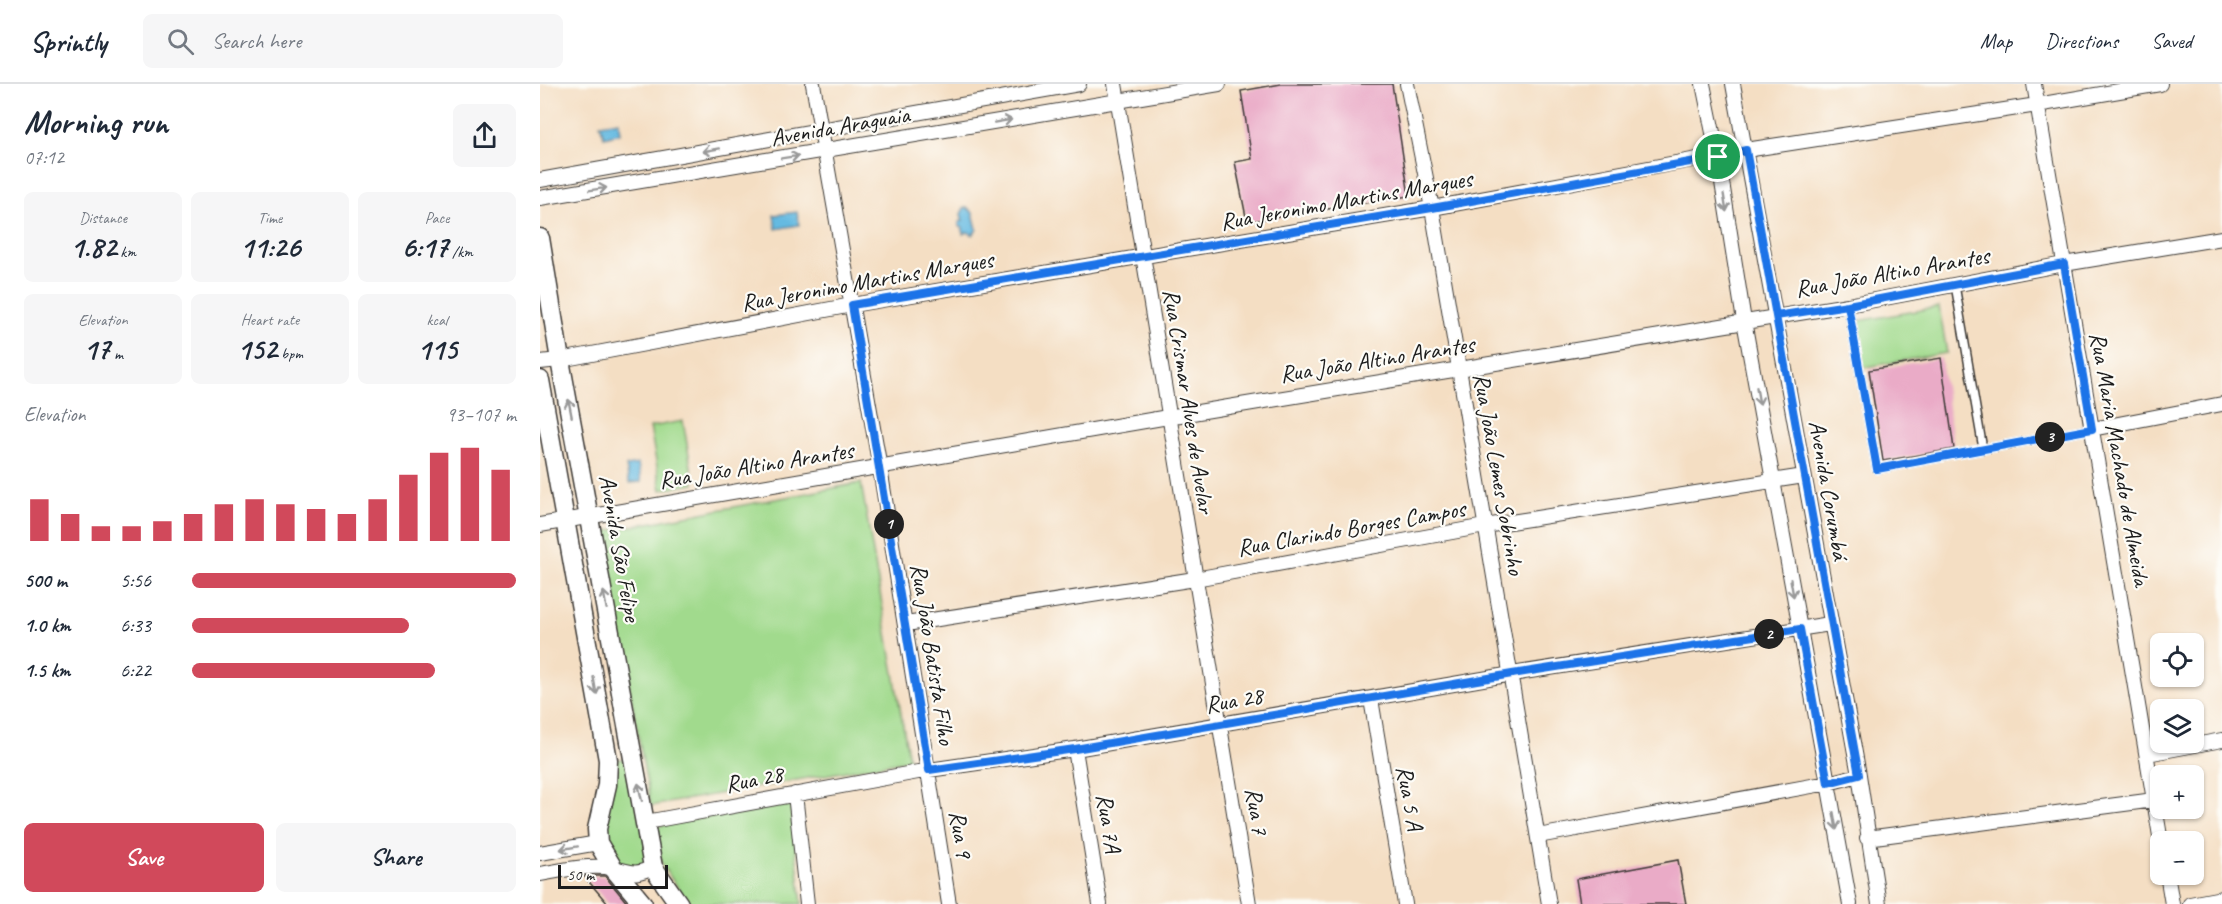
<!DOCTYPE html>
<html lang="en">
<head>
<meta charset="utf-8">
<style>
  :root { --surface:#fff; --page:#f6f6f7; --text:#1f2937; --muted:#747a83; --line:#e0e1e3; --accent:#d1495b }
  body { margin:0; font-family:Caveat,sans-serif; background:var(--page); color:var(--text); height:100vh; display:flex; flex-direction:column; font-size:22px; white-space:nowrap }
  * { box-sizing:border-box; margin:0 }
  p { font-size:20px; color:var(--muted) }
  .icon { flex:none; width:33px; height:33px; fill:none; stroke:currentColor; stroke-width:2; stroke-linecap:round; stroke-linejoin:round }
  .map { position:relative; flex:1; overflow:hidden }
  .details { display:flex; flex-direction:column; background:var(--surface); width:540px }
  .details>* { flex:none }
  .fabs { position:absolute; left:1610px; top:549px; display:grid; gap:12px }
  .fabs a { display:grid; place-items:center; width:54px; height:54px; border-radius:9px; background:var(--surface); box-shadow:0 2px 4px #0004; font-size:30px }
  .scale { position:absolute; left:18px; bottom:15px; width:110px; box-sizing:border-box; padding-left:6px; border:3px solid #1c1c1c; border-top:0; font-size:16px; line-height:21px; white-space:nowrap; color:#1c1c1c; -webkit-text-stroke:4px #fdfcf7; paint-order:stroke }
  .pin { position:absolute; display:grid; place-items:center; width:51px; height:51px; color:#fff; margin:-26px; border:3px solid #fff; border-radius:50%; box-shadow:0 2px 6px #0007 }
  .km { position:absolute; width:30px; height:30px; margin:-15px; border-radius:50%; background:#222; color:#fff; font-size:16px; line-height:30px; text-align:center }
  .round { display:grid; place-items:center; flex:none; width:63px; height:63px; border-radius:9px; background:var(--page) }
  .head { display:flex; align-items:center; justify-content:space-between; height:102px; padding:0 24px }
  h1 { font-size:33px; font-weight:700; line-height:45px }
  .metrics { display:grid; grid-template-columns:repeat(3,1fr); gap:9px; height:102px; padding:6px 24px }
  .metrics div { display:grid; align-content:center; border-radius:9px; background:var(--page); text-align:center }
  .metrics b { font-size:30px; font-weight:700 }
  .metrics small { font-size:16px; font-weight:400 }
  .metrics p { font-size:16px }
  .chart { height:168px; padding:12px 24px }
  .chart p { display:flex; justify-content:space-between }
  .chart svg { width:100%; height:108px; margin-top:6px; stroke:var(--accent); stroke-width:6 }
  .button { display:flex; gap:12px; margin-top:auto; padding:12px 24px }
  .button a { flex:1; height:69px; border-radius:9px; background:var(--accent); color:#fff; font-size:24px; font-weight:700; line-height:69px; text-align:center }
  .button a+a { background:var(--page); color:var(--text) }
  ul { padding:0 24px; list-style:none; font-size:20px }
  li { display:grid; grid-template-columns:96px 72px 1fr; align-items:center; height:45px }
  li i { height:15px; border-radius:8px; background:var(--accent) }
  header { display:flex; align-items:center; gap:36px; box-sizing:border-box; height:84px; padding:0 30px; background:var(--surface); border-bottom:2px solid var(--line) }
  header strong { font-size:28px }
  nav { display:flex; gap:33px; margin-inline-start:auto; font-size:21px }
  .search { width:420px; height:54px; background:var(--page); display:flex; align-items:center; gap:15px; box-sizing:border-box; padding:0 21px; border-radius:9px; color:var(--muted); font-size:22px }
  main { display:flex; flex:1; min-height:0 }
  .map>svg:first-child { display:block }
  .green { fill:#a1da8d; stroke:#5e7b54; stroke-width:1.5 }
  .water { fill:#65bae1; stroke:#406b7e; stroke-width:1.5 }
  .building { fill:#eaabc7 }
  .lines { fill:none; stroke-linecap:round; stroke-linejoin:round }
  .service-casing { stroke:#3c3935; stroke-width:10 }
  .minor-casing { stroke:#3c3935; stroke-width:16 }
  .tertiary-casing { stroke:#3c3935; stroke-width:21 }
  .service { stroke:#fff; stroke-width:7 }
  .minor { stroke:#fff; stroke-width:14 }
  .tertiary { stroke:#fff; stroke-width:18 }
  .oneway { stroke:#999 }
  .route-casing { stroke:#fff; stroke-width:12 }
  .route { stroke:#1a73e8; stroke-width:8 }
  .labels { text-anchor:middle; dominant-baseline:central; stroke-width:4.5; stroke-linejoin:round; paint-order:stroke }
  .street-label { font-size:24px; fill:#1c1c1c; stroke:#fdfcf7 }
</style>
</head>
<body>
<header>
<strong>Sprintly</strong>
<div class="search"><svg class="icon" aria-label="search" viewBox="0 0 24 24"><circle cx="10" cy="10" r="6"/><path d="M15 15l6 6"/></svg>Search here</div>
<nav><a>Map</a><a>Directions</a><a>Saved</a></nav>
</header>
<main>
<section class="details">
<div class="head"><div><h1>Morning run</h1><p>07:12</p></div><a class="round"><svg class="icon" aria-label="share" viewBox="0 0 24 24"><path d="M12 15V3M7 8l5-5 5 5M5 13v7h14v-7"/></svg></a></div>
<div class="metrics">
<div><p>Distance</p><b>1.82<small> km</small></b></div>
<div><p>Time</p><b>11:26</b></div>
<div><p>Pace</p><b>6:17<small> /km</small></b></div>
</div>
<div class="metrics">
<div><p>Elevation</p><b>17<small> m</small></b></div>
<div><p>Heart rate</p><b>152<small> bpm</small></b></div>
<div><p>kcal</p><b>115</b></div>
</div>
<div class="chart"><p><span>Elevation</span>93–107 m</p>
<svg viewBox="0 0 160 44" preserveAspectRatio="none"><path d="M5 44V27M15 44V33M25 44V38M35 44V38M45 44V36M55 44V33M65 44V29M75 44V27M85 44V29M95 44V31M105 44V33M115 44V27M125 44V17M135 44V8M145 44V6M155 44V15"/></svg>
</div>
<ul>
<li><b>500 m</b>5:56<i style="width:100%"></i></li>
<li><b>1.0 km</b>6:33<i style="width:67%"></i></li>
<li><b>1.5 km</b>6:22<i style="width:75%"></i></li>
</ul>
<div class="button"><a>Save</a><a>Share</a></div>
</section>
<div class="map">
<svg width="1682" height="820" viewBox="0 0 1682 820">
  <rect width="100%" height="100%" fill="#fdfcf7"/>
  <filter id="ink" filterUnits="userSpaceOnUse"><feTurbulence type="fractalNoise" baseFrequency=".0167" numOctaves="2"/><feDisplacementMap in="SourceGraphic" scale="12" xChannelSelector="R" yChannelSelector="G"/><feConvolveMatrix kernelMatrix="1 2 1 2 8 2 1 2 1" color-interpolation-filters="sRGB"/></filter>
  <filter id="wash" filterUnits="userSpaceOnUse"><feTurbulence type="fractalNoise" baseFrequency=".008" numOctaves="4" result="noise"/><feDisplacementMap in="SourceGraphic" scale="24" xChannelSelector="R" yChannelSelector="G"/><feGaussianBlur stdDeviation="1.35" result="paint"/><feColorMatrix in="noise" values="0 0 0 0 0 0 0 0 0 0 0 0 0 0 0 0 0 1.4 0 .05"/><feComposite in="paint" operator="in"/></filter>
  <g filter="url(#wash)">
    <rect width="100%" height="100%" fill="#f4dec3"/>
    <!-- green -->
    <path class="green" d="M1399 223 1407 269 1321 284 1312 238Z
      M143 337 154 400 121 406 110 343Z
      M321 399 369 676 111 722 61 448Z
      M91 674 112 782 74 783 59 738 68 677Z
      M250 717 262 820H149L122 781 114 743Z"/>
    <!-- water -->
    <path class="water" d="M78 37 80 49 64 53 60 40Z
      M424 124H428L433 129 437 145 433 151 428 148 423 150V144L419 142V138L423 137 421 130Z
      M257 128 259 141 236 145 234 131Z
      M98 380 101 398 89 399 86 382Z"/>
    <g id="blocks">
      <!-- building -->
      <path class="building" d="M741 0H852L869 112 707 138 695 78 712 75 701 7Z
        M1401 274 1414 365 1343 377 1329 286Z
        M1138 776 1146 820H1040L1036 795Z
        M44 792H65L88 820H68Z"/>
    </g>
  </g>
  <g filter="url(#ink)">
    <use href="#blocks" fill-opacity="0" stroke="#3c3935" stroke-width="1.5"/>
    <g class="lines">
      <defs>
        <path id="service" d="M1415 201 1443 365
          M1308 221 1337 385 1552 345"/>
        <path id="minor" d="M273 0 340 384 409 820
          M575 0 709 820
          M867 0 892 124 1009 820
          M1163 0 1178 73 1204 237 1310 820
          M1193 0 1319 691 1339 820
          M1494 0 1621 758
          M0 96 539 0
          M0 114 679 0
          M0 278 20 276 312 221 892 124 1206 66 1497 21 1620 0
          M1552 345 1682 320
          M0 441 628 333 1308 221 1524 180 1682 154
          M366 540 655 495 945 442 1264 392
          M831 615 865 820
          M535 665 560 820
          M1607 670 1682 656
          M255 710 267 820
          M106 738 389 686 535 665 972 590 1290 540
          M998 752 1288 699 1319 691
          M1327 754 1614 716
          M0 769 58 759
          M0 790C23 786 49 780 72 784 92 787 91 793 113 783
          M1627 790 1632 820
          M1650 820 1682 814"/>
        <path id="tertiary" d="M0 154 20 276 113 783 139 820
          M0 296 68 676 67 701 57 745 58 759 73 784 103 820"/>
      </defs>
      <!-- service casing -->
      <use href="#service" class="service-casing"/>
      <!-- minor casing -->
      <use href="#minor" class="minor-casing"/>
      <!-- tertiary casing -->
      <use href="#tertiary" class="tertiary-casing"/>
      <!-- service -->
      <use href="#service" class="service"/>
      <!-- minor -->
      <use href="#minor" class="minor"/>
      <!-- tertiary -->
      <use href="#tertiary" class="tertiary"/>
    </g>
    <!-- one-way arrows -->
    <defs><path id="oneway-shaft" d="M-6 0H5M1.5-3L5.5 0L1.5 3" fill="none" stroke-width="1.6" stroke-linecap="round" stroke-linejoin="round" transform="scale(1.5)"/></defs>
    <g class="oneway">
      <use href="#oneway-shaft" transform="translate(463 37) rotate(-10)"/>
      <use href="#oneway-shaft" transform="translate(171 66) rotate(170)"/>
      <use href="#oneway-shaft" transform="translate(250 73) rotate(-9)"/>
      <use href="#oneway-shaft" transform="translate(58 105) rotate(-9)"/>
      <use href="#oneway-shaft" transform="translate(1185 119) rotate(81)"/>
      <use href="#oneway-shaft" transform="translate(1218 312) rotate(80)"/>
      <use href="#oneway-shaft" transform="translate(30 324) rotate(-101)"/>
      <use href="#oneway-shaft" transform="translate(1252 504) rotate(80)"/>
      <use href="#oneway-shaft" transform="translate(65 516) rotate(-100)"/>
      <use href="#oneway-shaft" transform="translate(55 602) rotate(80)"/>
      <use href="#oneway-shaft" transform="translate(100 708) rotate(-102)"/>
      <use href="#oneway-shaft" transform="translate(1295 737) rotate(80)"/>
      <use href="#oneway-shaft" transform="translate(29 764) rotate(170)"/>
    </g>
  </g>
  <g class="lines" filter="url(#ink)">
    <defs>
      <path id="route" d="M1178 73 892 124 312 221 389 686 535 665 972 590 1260 545 1288 699 1319 691 1236 232 1308 221 1337 385 1552 345 1524 180 1308 221 1236 232 1206 66 1178 73"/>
    </defs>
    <!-- route casing -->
    <use href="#route" class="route-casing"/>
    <!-- route -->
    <use href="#route" class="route"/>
  </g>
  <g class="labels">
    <!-- street labels -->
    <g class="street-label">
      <text transform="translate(300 42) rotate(-10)">Avenida Araguaia</text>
      <text transform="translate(806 116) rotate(-10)">Rua Jeronimo Martins Marques</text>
      <text transform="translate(1352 188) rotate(-10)">Rua João Altino Arantes</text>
      <text transform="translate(327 197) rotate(-10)">Rua Jeronimo Martins Marques</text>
      <text transform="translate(837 275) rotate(-9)">Rua João Altino Arantes</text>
      <text transform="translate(649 317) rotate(81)">Rua Crismar Alves de Avelar</text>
      <text transform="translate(1580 375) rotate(80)">Rua Maria Machado de Almeida</text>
      <text transform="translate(216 381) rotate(-9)">Rua João Altino Arantes</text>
      <text transform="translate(959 390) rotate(80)">Rua João Lemes Sobrinho</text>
      <text transform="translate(1289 406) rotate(80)">Avenida Corumbá</text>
      <text transform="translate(811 444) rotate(-10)">Rua Clarindo Borges Campos</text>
      <text transform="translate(80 464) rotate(80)">Avenida São Felipe</text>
      <text transform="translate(393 570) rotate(81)">Rua João Batista Filho</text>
      <text transform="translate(694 616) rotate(-10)">Rua 28</text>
      <text transform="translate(214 695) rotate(-11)">Rua 28</text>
      <text transform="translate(870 714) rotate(80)">Rua 5 A</text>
      <text transform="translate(717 727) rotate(81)">Rua 7</text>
      <text transform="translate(569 739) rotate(81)">Rua 7A</text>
      <text transform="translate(421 750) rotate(81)">Rua 9</text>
    </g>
  </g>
</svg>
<div class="fabs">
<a><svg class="icon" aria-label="locate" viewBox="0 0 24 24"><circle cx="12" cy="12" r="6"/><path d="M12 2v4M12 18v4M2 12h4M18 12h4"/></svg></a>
<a><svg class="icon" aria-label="layers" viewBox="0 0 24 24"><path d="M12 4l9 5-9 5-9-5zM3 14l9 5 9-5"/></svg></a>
<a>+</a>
<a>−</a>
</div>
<div class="scale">50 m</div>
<div class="pin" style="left:1178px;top:73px;background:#1e9e55"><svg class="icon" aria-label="arrive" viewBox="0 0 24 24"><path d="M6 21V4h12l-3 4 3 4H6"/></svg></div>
<b class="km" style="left:349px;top:440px">1</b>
<b class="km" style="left:1229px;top:550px">2</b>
<b class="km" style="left:1510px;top:353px">3</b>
</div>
</main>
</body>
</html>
